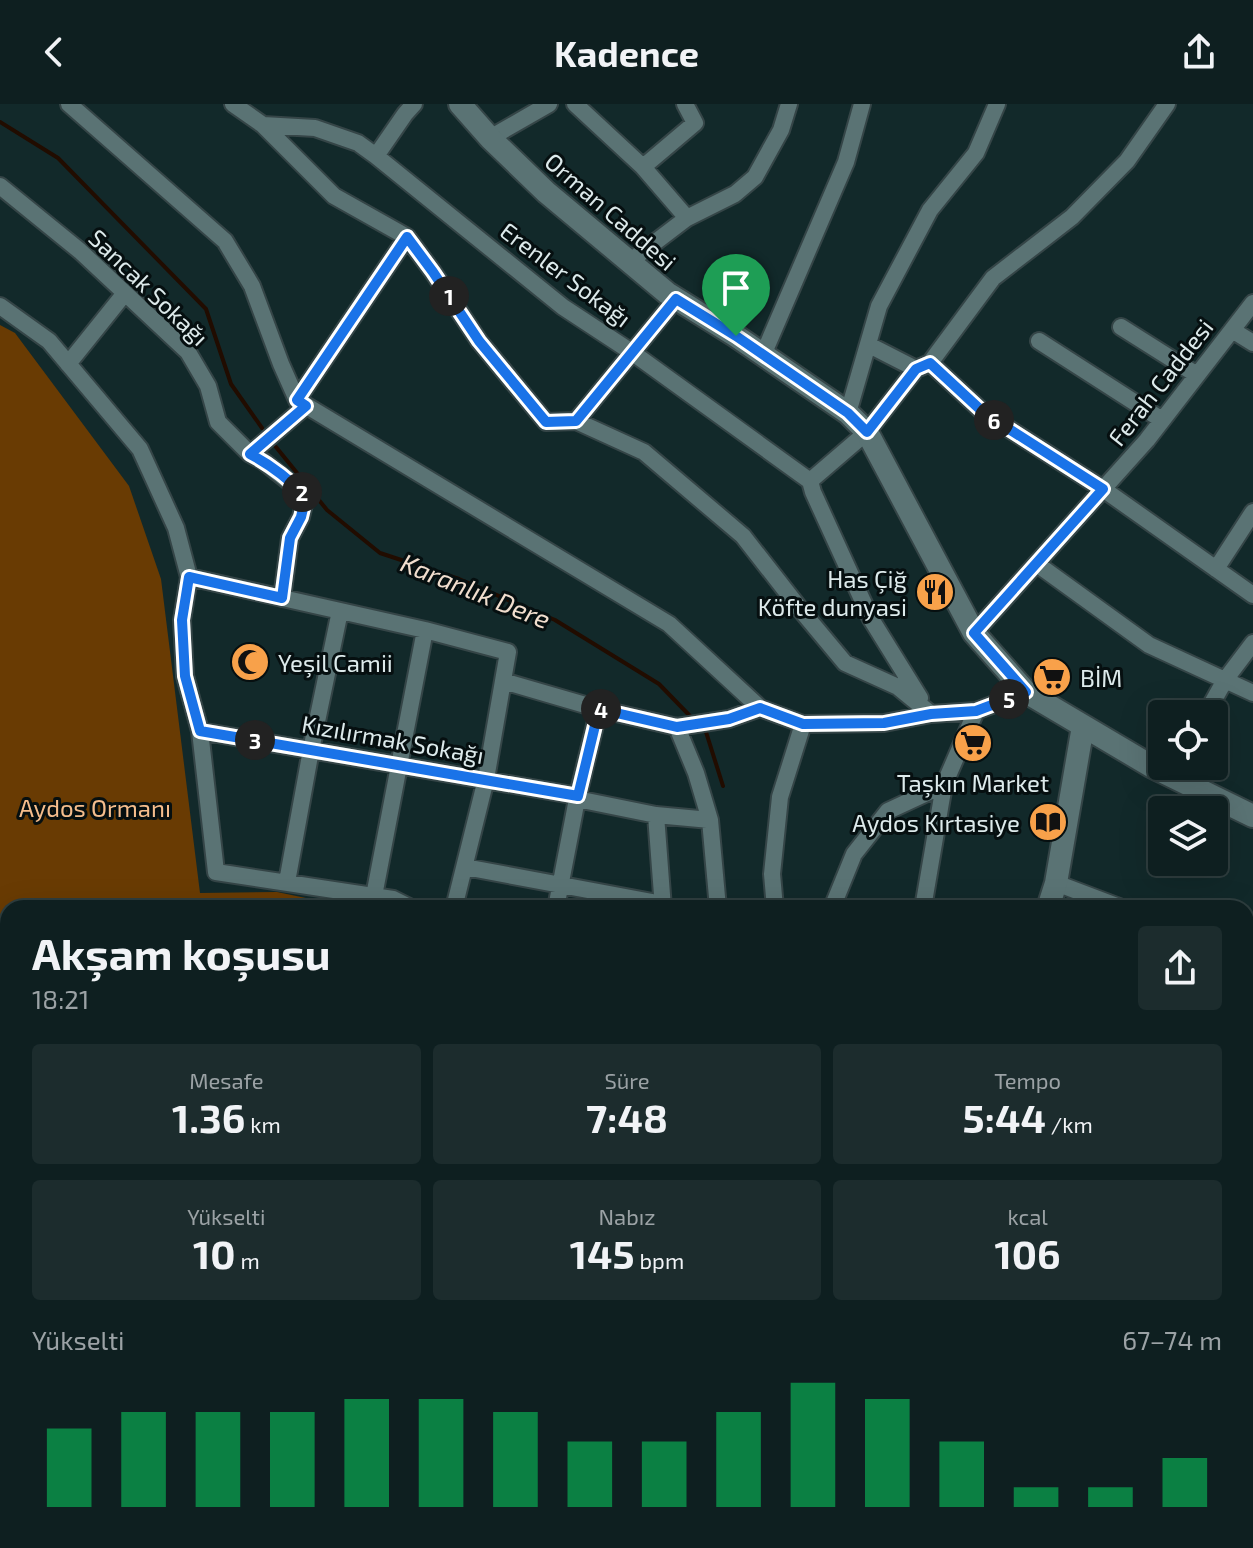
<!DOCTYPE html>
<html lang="tr">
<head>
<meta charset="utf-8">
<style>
  :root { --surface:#0e1f20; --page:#1c2c2d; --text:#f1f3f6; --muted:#9ba2a5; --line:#2e3d3e; --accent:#0b8043 }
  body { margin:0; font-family:"Exo 2",sans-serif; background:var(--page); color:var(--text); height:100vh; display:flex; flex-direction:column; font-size:30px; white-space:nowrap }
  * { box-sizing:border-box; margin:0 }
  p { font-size:26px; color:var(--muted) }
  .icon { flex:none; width:44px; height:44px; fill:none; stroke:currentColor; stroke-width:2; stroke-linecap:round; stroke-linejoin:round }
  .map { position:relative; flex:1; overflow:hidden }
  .details { position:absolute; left:0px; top:796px; width:1254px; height:648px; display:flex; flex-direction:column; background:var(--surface); border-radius:24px 24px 0 0; box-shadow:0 8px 32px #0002,0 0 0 2px var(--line) }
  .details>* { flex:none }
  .controls { position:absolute; left:1148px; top:596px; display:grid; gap:16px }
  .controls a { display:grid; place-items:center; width:80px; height:80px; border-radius:8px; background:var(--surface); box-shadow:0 8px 32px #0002,0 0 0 2px var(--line); font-size:40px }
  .pin { position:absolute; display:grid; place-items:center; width:68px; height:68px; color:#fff; margin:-82px -34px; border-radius:50% 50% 50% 0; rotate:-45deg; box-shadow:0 0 8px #0007 }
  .pin .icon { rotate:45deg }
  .km { position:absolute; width:40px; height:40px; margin:-20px; border-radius:50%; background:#222; color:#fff; font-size:22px; line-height:40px; text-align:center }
  .round { display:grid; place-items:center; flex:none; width:84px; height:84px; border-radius:8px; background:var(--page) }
  .headline { display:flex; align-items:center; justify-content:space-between; height:136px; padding:0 32px }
  h1 { font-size:44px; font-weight:700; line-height:60px }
  .stats { display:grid; grid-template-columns:repeat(3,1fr); gap:12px; height:136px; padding:8px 32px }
  .stats div { display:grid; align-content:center; border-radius:8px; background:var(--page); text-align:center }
  .stats b { font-size:40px; font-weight:700 }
  .stats small { font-size:22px; font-weight:400 }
  .stats p { font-size:22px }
  .chart { height:224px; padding:16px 32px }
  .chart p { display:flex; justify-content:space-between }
  .chart svg { width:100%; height:144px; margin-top:8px; stroke:var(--accent); stroke-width:6 }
  header { display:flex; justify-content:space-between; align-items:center; height:104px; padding:0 32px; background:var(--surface); font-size:36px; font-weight:700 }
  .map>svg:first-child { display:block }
  .green { fill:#693b03 }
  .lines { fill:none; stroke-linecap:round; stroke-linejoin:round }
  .stream { stroke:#210c00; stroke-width:4 }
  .street-casing { stroke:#354547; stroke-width:20 }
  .secondary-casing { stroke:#354547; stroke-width:26 }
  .street { stroke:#5a7374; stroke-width:16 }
  .secondary { stroke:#5a7374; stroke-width:22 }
  .route-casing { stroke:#fff; stroke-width:16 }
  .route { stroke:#1a73e8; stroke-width:10 }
  .labels { text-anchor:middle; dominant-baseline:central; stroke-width:6; stroke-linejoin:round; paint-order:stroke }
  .street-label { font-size:24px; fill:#ddeaeb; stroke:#060f10 }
  .poi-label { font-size:24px; fill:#ddeaeb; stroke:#060f10; text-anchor:end }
  .park-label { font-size:24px; fill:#f5bd8c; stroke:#060f10 }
  .water-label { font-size:26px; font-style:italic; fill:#f1dece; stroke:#060f10 }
</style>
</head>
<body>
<header><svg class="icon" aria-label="back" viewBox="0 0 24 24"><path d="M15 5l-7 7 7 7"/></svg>Kadence<svg class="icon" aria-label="share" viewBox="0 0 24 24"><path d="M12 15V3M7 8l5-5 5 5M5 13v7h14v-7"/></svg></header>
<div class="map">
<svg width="1253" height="1444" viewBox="0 0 1253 1444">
  <rect width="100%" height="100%" fill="#12292a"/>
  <!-- green -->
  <path class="green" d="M0 221 15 229 129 382 161 475 200 789 277 788 354 804H8V1436H809L811 1444H0Z"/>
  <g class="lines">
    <!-- stream -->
    <path class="stream" d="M0 18 58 54 206 205 231 280 262 324
      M276 343 327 406 380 449 459 475 555 516 659 580 691 613
      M706 628 723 682"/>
    <defs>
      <path id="street" d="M69 0 225 137 252 182 281 260 297 296 669 520 760 604 803 620
        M233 0 263 21 334 92 407 133 433 168 479 237 546 318 576 317 644 348 743 432 800 505 845 559 898 583 931 610
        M575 0 643 63 687 114
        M263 21 315 24 358 39 376 52 563 203 633 249 810 377 813 388 871 515 920 594
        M490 34 549 0
        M376 52 405 10 414 0
        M643 63 695 19 685 0
        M0 82 80 147 188 248 208 282 218 318 250 350 263 357 302 388 305 396 301 413 290 434 282 494
        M633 161 637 152 687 114 735 90 755 73 781 26 789 0
        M0 202 49 237 140 345 176 424 189 473 182 516 185 572 200 627 216 768 393 795 411 804
        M1121 223 1197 271
        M1232 226 1253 239
        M1039 237 1162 316
        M869 241 916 265
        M763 251 846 58 862 0
        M930 259 984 309 1103 385 1253 491
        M68 260 125 189
        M297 296 407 133
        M848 309 879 202 930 106 976 49 997 0
        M576 317 676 195
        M250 350 306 302
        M810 377 867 328 916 265 930 259 993 174 1072 113 1127 57 1167 0
        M1037 460 1149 541 1253 589
        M1216 465 1253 408
        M189 473 425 526 508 548 486 675 454 804
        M974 529 1147 336 1253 199
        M503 577 599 605 677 623 696 669 710 716 718 804
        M1206 610 1225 576 1253 539
        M677 623 729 615 760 604
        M200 627 578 692
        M577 695 656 711 710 716
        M656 711 663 804
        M465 763 663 800
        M287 778 311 646 340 507
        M1056 779 1122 804
        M374 792 425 526
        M556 804 577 695 599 605
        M775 804 772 770 780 693 803 620 884 619 931 610 976 607 1026 588
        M832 804 854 750 888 707 944 681 976 607
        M923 804 944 681
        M1246 862 1253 865
        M1246 988 1253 991
        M1246 1040 1253 1025
        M1246 1121 1253 1124
        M1246 1236 1253 1239
        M1246 1300 1253 1298
        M1246 1409 1253 1406
        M824 1436V1444
        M873 1444 874 1436
        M902 1444 904 1436
        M1168 1444 1183 1436"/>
      <path id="secondary" d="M460 0 490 34 546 88 667 189 736 232 848 309 867 328 974 529 1026 588 1151 662 1253 712
        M1048 804 1056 779 1083 622
        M1007 1444 1009 1436"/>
    </defs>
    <!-- street casing -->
    <use href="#street" class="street-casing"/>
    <!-- secondary casing -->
    <use href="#secondary" class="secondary-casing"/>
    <!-- street -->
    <use href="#street" class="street"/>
    <!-- secondary -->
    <use href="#secondary" class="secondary"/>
  </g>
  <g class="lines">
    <defs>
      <path id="route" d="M407 133 433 168 479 237 546 318 576 317 676 195 736 232 848 309 867 328 916 265 930 259 984 309 1103 385 974 529 1026 588 976 607 931 610 884 619 803 620 760 604 729 615 677 623 599 605 578 692 200 627 185 572 182 516 189 473 282 494 290 434 301 413 305 396C297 379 267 359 250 350L306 302 297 296Z"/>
    </defs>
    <!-- route casing -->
    <use href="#route" class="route-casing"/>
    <!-- route -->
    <use href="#route" class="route"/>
  </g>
  <!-- icons -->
  <defs>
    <symbol id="restaurant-disc" viewBox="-11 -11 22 22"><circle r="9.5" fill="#f8a14a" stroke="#060f10"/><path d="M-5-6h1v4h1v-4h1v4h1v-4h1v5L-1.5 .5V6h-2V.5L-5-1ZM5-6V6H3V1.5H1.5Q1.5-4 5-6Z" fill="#111"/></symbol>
    <symbol id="mosque-disc" viewBox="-11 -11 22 22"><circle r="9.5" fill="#f8a14a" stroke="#060f10"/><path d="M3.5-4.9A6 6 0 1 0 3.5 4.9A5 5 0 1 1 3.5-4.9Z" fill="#111"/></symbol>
    <symbol id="supermarket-disc" viewBox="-11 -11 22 22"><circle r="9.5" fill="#f8a14a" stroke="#060f10"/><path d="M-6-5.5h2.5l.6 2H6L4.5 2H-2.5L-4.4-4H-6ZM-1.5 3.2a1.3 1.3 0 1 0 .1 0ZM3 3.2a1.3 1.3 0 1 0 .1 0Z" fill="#111"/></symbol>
    <symbol id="library-disc" viewBox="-11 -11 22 22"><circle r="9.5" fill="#f8a14a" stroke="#060f10"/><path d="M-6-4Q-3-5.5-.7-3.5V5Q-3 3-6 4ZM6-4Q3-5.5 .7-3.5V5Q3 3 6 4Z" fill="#111"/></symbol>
  </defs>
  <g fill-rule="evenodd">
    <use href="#restaurant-disc" x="913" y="466" width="44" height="44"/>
    <use href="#mosque-disc" x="228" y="536" width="44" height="44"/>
    <use href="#supermarket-disc" x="1030" y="551" width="44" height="44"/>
    <use href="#supermarket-disc" x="951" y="617" width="44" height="44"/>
    <use href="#library-disc" x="1026" y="696" width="44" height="44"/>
  </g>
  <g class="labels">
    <!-- street labels -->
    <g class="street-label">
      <text transform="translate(611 107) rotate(41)">Orman Caddesi</text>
      <text transform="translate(566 170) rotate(37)">Erenler Sokağı</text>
      <text transform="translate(149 183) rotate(44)">Sancak Sokağı</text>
      <text transform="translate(1160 278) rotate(-52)">Ferah Caddesi</text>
      <text transform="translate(393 635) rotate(10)">Kızılırmak Sokağı</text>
    </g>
    <!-- poi labels -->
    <g class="poi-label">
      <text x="907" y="474">Has Çiğ<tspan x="907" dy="28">Köfte dunyasi</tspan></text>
      <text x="278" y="558" text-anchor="start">Yeşil Camii</text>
      <text x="1080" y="573" text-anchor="start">BİM</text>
      <text x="973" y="678" text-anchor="middle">Taşkın Market</text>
      <text x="1020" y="718">Aydos Kırtasiye</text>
    </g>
    <!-- park labels -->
    <g class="park-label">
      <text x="95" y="703">Aydos Ormanı</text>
    </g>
    <!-- water labels -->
    <g class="water-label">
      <text transform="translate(476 486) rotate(22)">Karanlık Dere</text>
    </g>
  </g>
</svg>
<div class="controls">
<a><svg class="icon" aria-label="locate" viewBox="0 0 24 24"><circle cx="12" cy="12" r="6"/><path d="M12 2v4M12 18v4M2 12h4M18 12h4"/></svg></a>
<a><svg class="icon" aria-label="layers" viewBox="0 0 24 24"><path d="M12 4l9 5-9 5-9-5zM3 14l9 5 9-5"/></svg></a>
</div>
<div class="pin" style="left:736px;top:232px;background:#1e9e55"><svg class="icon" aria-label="arrive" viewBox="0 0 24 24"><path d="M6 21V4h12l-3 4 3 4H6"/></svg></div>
<b class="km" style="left:449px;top:192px">1</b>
<b class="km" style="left:302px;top:388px">2</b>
<b class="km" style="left:255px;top:636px">3</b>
<b class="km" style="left:601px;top:605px">4</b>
<b class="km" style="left:1009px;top:595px">5</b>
<b class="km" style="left:994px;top:316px">6</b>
<section class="details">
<div class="headline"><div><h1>Akşam koşusu</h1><p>18:21</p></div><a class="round"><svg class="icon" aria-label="share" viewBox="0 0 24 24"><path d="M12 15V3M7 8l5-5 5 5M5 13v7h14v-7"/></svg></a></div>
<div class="stats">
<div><p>Mesafe</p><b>1.36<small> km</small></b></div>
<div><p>Süre</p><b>7:48</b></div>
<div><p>Tempo</p><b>5:44<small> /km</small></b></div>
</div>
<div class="stats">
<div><p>Yükselti</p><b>10<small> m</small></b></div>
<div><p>Nabız</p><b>145<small> bpm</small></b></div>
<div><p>kcal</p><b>106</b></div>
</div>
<div class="chart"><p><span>Yükselti</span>67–74 m</p>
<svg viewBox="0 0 160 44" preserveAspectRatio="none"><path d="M5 44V20M15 44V15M25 44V15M35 44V15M45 44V11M55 44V11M65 44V15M75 44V24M85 44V24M95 44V15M105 44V6M115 44V11M125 44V24M135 44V38M145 44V38M155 44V29"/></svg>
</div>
</section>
</div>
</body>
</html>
